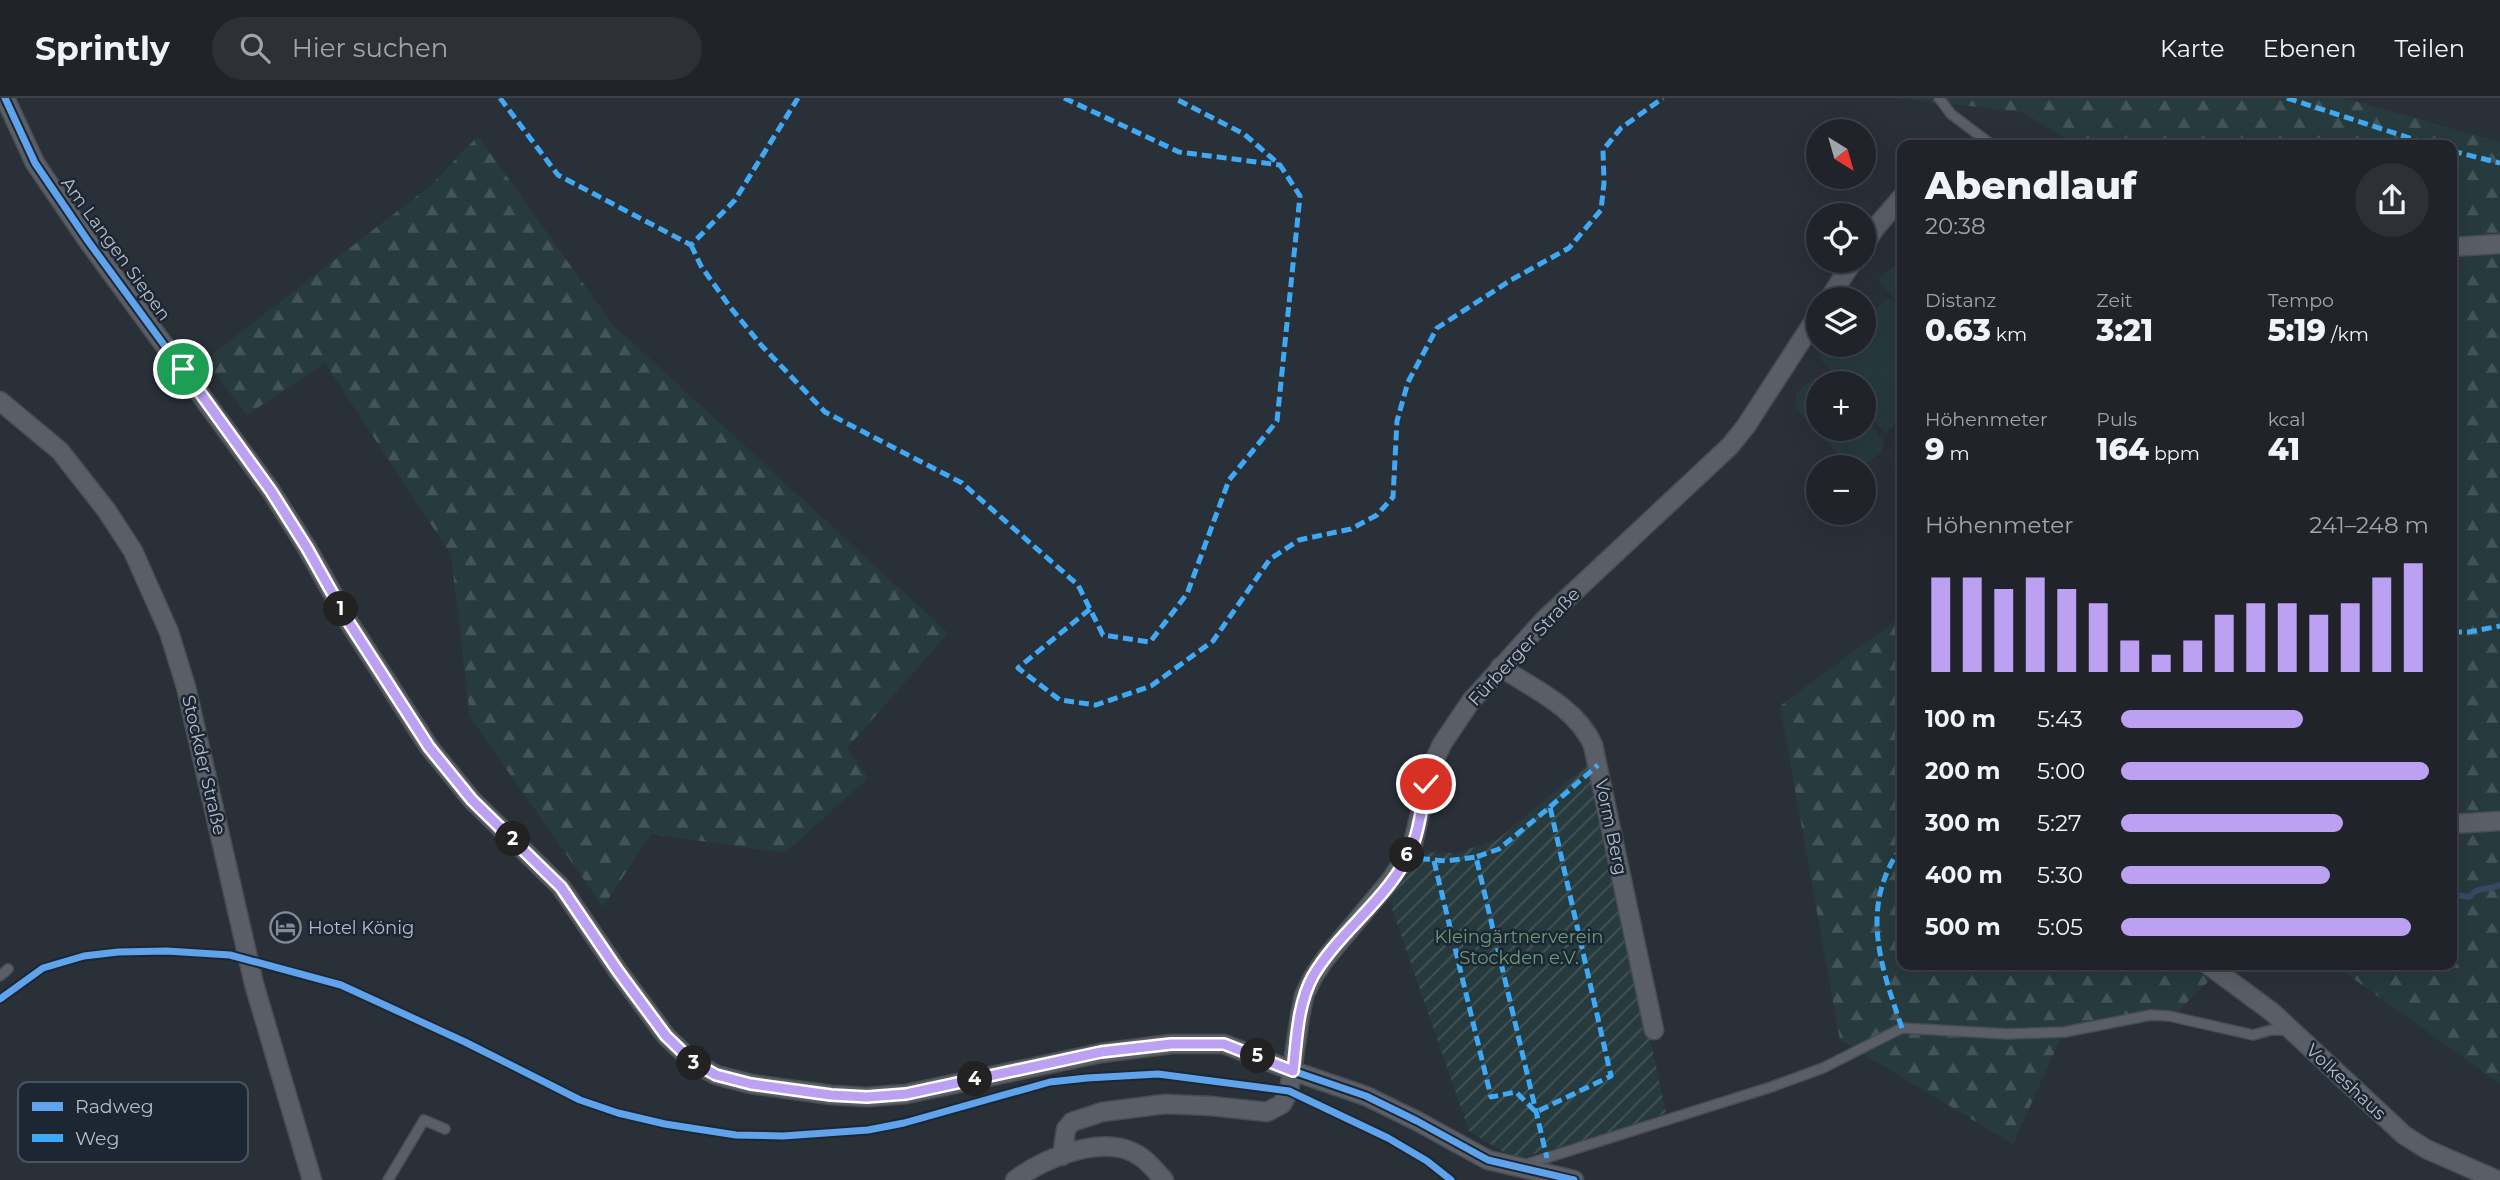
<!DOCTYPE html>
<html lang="de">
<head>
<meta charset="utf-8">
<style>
  :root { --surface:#20242a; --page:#2d3036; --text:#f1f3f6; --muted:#a2a4a8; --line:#3d4147; --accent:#bca0f2 }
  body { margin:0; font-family:Montserrat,sans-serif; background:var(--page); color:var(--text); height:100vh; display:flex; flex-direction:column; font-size:26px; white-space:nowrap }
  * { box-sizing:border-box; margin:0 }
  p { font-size:23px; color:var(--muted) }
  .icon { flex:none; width:38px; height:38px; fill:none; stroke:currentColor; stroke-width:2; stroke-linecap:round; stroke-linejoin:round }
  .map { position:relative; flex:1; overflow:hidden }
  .details { position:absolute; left:1897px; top:42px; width:560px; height:830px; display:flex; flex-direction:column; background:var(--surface); border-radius:14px; box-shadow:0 7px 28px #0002,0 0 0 2px var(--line) }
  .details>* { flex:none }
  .needle { width:46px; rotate:143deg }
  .controls { position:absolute; left:1806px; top:21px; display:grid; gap:14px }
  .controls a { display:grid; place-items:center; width:70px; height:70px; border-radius:50%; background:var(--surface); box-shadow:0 7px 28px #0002,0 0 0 2px var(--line); font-size:35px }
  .pin { position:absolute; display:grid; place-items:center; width:60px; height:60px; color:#fff; margin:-30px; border:4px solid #fff; border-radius:50%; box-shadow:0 2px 7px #0007 }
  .km { position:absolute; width:35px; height:35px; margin:-18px; border-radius:50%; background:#222; color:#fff; font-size:19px; line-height:35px; text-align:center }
  .round { display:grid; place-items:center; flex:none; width:74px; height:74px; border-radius:37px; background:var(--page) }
  .headline { display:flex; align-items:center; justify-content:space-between; height:119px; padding:0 28px }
  h1 { font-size:38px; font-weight:800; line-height:52px }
  .stats { display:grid; grid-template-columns:repeat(3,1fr); gap:10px; height:119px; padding:7px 28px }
  .stats div { display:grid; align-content:center }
  .stats b { font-size:30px; font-weight:800 }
  .stats small { font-size:19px; font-weight:400 }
  .stats p { font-size:19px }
  .chart { height:196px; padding:14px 28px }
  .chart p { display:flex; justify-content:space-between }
  .chart svg { width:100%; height:126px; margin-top:7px; stroke:var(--accent); stroke-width:6 }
  ul { padding:0 28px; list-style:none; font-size:23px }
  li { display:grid; grid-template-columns:112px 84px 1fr; align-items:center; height:52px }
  li i { height:18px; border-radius:9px; background:var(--accent) }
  header { display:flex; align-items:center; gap:42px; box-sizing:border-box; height:98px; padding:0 35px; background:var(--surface); border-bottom:2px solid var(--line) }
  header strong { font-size:33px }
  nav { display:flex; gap:38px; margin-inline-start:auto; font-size:24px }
  .search { width:490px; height:63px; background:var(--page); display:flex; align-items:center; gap:18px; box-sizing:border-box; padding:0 24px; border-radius:38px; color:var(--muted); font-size:26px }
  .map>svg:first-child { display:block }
  .forest { fill:url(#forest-firs) }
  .garden { fill:url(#garden-furrows) }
  .pitch { fill:#273a3e }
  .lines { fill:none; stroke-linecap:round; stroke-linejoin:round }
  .stream { stroke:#384963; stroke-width:6 }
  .lane-casing { stroke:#484c53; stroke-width:12 }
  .street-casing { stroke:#484c53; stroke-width:21 }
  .lane { stroke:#5a5e66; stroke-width:9 }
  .street { stroke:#5a5e66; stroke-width:18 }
  .quiet { stroke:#3fa9f5; stroke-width:5; stroke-dasharray:10 5; stroke-linecap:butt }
  .cycleway-casing { stroke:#1d2633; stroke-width:11 }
  .cycleway { stroke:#60a3ed; stroke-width:7 }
  .route-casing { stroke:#fff; stroke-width:14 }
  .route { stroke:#bca0f2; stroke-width:9 }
  .labels { text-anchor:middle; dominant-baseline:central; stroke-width:5; stroke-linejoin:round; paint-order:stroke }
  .street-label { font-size:18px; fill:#b4bcc9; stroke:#1d2633 }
  .poi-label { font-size:18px; fill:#b4bcc9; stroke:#1d2633; text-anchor:start }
  .park-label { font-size:18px; fill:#6b9a76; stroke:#1d2633 }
  .key { fill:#1d2633; stroke:#4a5360; stroke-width:2 }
  .key-label { font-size:19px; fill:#b4bcc9 }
</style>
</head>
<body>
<header>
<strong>Sprintly</strong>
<div class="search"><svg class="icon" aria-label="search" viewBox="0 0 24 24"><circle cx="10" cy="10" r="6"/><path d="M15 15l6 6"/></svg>Hier suchen</div>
<nav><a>Karte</a><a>Ebenen</a><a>Teilen</a></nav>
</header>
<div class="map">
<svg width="2500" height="1082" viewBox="0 0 2500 1082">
  <defs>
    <pattern id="forest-firs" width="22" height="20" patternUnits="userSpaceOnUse" patternTransform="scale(1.75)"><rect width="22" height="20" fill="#273a3e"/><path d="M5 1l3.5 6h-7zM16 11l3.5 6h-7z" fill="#445559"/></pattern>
    <pattern id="garden-furrows" width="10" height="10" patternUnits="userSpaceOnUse" patternTransform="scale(1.75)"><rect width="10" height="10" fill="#273a3e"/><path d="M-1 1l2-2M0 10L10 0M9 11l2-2" fill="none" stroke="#445559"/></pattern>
  </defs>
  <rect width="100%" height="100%" fill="#2a3038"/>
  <!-- forest -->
  <path class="forest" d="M1898 0H2344L2500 44V986L2333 866H2452V47H2075L2023 14Z
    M478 38 612 226 948 535 847 650 868 680 785 755 651 736 603 809 470 619 451 457 325 265 247 317 205 262 430 88Z
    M1902 518V866H2226L2177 914 2063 935 2013 1046 1840 942 1780 608Z"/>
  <!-- garden -->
  <path class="garden" d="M1591 663 1666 1015 1590 1041 1515 1061 1469 1033 1387 796 1416 754 1455 755 1497 742Z"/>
  <!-- pitch -->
  <path class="pitch" d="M1902 160V210L1878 182Z
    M1889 199 1902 213V321L1885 335 1864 311V285H1842L1819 260 1834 247H1864V221Z
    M1828 278 1834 285H1818V331H1864V319L1883 342 1881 355 1862 369H1849L1795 309 1796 295 1815 279Z"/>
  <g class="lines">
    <!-- stream -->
    <path class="stream" d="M2452 796 2469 799C2481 786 2487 794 2500 787"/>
    <defs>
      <path id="lane" d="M1939 0 1951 16 1992 47
        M0 878 8 871
        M1524 1067 1771 989 1823 970 1902 930 2008 936 2064 934 2151 917 2169 918 2253 937 2271 932H2289
        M388 1082 424 1022 445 1031"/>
      <path id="street" d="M5 0 35 65 88 143 271 393 307 450 348 523 429 649 472 702 561 789 618 873 666 938 693 964 716 977 751 986 831 997 867 999 906 996 1101 955 1171 946H1224L1293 973 1366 998 1417 1023 1488 1062 1574 1082
        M1864 147 1876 129 1902 99
        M2452 149 2500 146
        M1829 201 1853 163
        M0 303 60 353 107 413 133 453 169 534 186 589 254 886 312 1082
        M1500 569C1534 591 1576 609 1593 647L1654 932
        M2452 726 2500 723
        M2207 866 2272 914 2404 1037 2426 1051 2497 1082
        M1062 1058 1066 1031 1072 1024 1102 1014 1165 1006 1211 1008 1267 1014 1282 1006 1289 993 1300 918 1304 898 1313 879 1325 861 1390 783 1412 750 1430 672 1442 646 1471 603 1544 522 1730 348 1746 328 1818 217
        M1015 1082C1045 1059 1107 1034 1141 1059 1150 1065 1157 1075 1164 1082"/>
    </defs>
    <!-- lane casing -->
    <use href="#lane" class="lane-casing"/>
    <!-- street casing -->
    <use href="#street" class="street-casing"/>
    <!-- lane -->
    <use href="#lane" class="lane"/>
    <!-- street -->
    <use href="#street" class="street"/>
    <!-- quiet -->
    <path class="quiet" d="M500 0 558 77 691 147 735 102 798 0
      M1064 0 1179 54 1280 67
      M2287 0 2431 47
      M2452 53 2500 65
      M691 147 701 168 730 209 762 248 825 314 962 385 1078 487 1103 537 1150 544 1187 496 1229 382 1277 323 1300 98 1280 67 1244 36 1174 0
      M1090 511 1018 570 1060 602 1096 607 1151 588 1213 543 1270 461 1299 442 1351 431 1377 417 1393 399 1397 323 1408 284 1437 230 1511 182 1569 150 1601 112 1604 85 1603 52 1621 30 1663 0
      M2452 534H2469L2500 528
      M1550 709 1598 667
      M1405 759 1446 763 1476 759 1547 1060
      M1434 763 1491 999 1516 994 1536 1014 1611 978 1550 709 1499 751 1476 759
      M1902 930C1880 866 1859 808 1902 748"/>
    <defs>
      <path id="cycleway" d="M5 0 35 65 88 143 271 393 307 450 348 523 429 649 472 702 561 789 618 873 666 938 693 964 716 977 751 986 831 997 867 999 906 996 1101 955 1171 946H1224L1293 973 1366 998 1417 1023 1488 1062 1574 1082
        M0 901 43 870 84 858 118 854 167 853 230 857 341 887 465 944 580 1002 618 1015 665 1026 736 1037 783 1038 868 1032 904 1025 1050 984 1087 980 1158 976 1289 993 1388 1040 1427 1063 1451 1082"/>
    </defs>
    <!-- cycleway casing -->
    <use href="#cycleway" class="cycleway-casing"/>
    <!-- cycleway -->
    <use href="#cycleway" class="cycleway"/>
  </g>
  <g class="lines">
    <defs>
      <path id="route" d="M183 271 271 393 307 450 348 523 429 649 472 702 561 789 618 873 666 938 693 964 716 977 751 986 831 997 867 999 906 996 1101 954 1171 946H1224L1293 973C1297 942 1297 907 1313 878 1340 832 1391 799 1412 749 1420 730 1422 706 1426 686"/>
    </defs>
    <!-- route casing -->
    <use href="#route" class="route-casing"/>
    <!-- route -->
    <use href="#route" class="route"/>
  </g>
  <!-- icons -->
  <defs>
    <symbol id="hotel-ring" viewBox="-11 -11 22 22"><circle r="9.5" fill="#1d2633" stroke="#848b96" stroke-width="1.5"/><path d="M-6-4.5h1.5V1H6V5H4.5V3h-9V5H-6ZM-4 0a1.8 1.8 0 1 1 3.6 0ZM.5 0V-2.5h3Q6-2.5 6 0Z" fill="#848b96"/></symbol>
  </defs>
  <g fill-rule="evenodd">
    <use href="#hotel-ring" x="268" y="812" width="35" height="35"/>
  </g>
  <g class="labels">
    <!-- street labels -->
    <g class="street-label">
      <text transform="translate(116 151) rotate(54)">Am Langen Siepen</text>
      <text transform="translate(1524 549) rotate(-47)">Fürberger Straße</text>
      <text transform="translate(204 667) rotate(77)">Stockder Straße</text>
      <text transform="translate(1611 729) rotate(78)">Vorm Berg</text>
      <text transform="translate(2346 984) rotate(43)">Volkeshaus</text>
    </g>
    <!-- poi labels -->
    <g class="poi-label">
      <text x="308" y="830">Hotel König</text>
    </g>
    <!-- park labels -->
    <g class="park-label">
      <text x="1519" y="839">Kleingärtnerverein<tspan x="1519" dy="21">Stockden e.V.</tspan></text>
    </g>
  </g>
  <!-- legend -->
  <rect x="18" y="984" width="230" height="80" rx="10" class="key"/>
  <rect x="32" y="1004" width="31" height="9" fill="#60a3ed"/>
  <rect x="32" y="1036" width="31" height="8" fill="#3fa9f5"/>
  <g class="key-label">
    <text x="75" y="1015">Radweg</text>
    <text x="75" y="1047">Weg</text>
  </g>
</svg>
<div class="controls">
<a><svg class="needle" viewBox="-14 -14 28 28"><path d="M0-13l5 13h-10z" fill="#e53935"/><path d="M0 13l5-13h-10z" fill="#a2a4a8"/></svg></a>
<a><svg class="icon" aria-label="locate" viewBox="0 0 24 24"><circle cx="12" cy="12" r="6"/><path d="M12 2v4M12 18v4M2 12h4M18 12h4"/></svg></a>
<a><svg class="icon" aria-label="layers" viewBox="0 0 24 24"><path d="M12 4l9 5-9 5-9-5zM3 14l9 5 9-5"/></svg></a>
<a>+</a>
<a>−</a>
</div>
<div class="pin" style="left:183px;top:271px;background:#1e9e55"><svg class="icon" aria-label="arrive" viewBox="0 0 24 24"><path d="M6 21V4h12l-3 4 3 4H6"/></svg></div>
<div class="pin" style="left:1426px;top:686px;background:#d93025"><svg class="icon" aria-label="check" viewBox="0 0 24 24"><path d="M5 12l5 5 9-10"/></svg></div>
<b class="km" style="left:341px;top:511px">1</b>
<b class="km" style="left:513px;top:741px">2</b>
<b class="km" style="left:694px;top:965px">3</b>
<b class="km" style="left:975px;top:981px">4</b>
<b class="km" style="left:1258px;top:958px">5</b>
<b class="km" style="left:1407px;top:757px">6</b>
<section class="details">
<div class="headline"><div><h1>Abendlauf</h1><p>20:38</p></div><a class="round"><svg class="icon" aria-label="share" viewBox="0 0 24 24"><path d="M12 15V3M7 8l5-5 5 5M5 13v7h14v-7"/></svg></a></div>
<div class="stats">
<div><p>Distanz</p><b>0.63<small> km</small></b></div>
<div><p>Zeit</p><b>3:21</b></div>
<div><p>Tempo</p><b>5:19<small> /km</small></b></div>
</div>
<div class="stats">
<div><p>Höhenmeter</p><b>9<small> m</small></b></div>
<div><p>Puls</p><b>164<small> bpm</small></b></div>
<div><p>kcal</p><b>41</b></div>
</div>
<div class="chart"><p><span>Höhenmeter</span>241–248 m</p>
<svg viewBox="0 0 160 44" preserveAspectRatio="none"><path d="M5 44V11M15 44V11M25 44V15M35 44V11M45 44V15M55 44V20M65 44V33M75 44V38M85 44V33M95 44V24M105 44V20M115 44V20M125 44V24M135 44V20M145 44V11M155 44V6"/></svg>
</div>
<ul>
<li><b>100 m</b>5:43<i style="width:59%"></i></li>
<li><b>200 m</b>5:00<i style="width:100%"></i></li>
<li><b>300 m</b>5:27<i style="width:72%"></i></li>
<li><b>400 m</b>5:30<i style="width:68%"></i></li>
<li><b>500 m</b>5:05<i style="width:94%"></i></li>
</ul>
</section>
</div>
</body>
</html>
